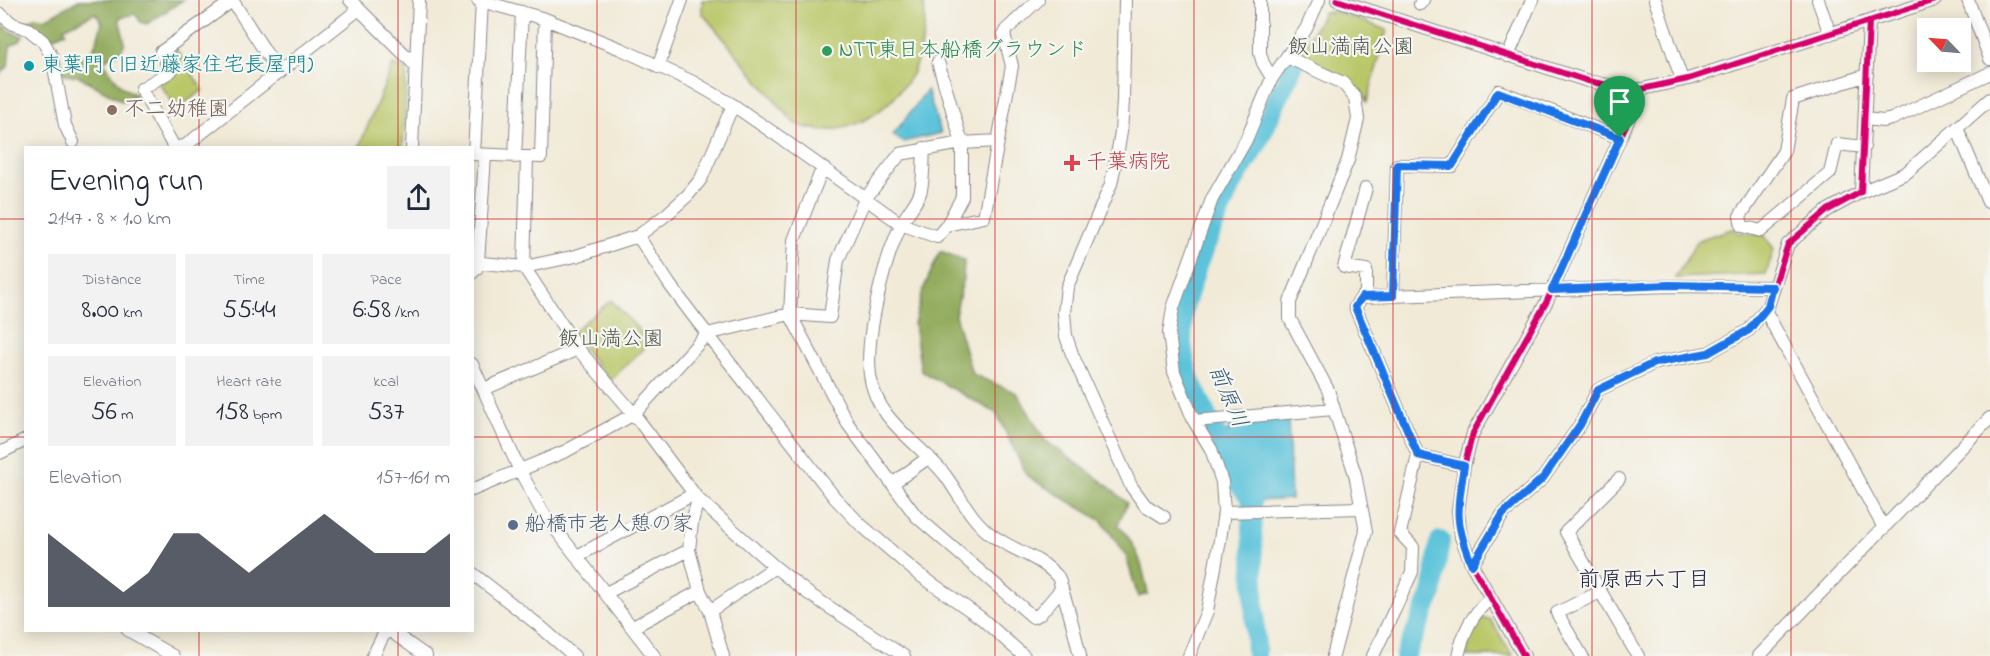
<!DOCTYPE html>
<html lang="en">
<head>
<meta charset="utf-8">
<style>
  :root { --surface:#fff; --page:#f2f2f3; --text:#1f2937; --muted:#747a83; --accent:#111827 }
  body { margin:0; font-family:"Indie Flower","Klee One",sans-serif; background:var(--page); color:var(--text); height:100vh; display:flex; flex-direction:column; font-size:22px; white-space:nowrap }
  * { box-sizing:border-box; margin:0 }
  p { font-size:20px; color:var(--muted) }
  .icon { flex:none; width:33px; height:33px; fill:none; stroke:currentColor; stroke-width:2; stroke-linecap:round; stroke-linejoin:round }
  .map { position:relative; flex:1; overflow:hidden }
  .panel { position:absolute; left:24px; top:146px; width:450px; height:486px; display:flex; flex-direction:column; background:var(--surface); border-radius:0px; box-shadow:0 3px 15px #0003 }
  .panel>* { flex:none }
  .needle { width:39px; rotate:295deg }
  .buttons { position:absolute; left:1917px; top:18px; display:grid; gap:12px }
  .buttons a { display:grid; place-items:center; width:54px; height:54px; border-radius:0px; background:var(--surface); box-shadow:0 3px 15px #0003; font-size:30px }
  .pin { position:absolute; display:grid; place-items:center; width:51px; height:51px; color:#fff; margin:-62px -26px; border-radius:50% 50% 50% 0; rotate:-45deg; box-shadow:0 0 6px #0007 }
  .pin .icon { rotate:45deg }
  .round { display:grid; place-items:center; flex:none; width:63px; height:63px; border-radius:0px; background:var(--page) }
  .summary { display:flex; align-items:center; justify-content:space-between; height:102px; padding:0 24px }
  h1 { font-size:33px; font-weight:600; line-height:45px }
  .stats { display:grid; grid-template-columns:repeat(3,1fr); gap:9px; height:102px; padding:6px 24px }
  .stats div { display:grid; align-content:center; border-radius:0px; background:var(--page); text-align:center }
  .stats b { font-size:26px; font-weight:600 }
  .stats small { font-size:16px; font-weight:400 }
  .stats p { font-size:16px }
  .chart { height:168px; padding:12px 24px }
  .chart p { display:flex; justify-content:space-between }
  .chart svg { width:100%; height:108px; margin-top:6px; fill:var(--accent); opacity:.7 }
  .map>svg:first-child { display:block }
  .green { fill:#bac769; stroke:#6e7452; stroke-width:1.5 }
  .forest { fill:#93ac5d; stroke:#5a674c; stroke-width:1.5 }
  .water { fill:#5cc3da; stroke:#3f728a; stroke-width:1.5 }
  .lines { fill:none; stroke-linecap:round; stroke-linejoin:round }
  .river { stroke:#5cc3da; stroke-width:20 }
  .minor-casing { stroke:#8a8689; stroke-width:14 }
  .minor { stroke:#fff; stroke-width:12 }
  .cycleway-casing { stroke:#f6f6f2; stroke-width:10 }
  .cycleway { stroke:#d6006c; stroke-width:6 }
  .route-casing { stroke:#fff; stroke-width:12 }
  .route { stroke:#1a73e8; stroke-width:8 }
  .grid { fill:none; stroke:#d62828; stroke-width:1.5; stroke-opacity:0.55 }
  .leisure-dot { fill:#2e9e5b; stroke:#f6f6f2; stroke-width:2 }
  .culture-dot { fill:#0f9aa8; stroke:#f6f6f2; stroke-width:2 }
  .education-dot { fill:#8d6e63; stroke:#f6f6f2; stroke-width:2 }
  .health-dot { fill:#e0444e; stroke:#f6f6f2; stroke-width:2 }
  .service-dot { fill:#5c6f8a; stroke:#f6f6f2; stroke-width:2 }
  .labels { text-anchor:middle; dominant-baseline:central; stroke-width:4.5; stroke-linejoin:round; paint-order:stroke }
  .park-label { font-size:21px; fill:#505449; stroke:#f6f6f2 }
  .leisure-label { font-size:21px; fill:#27864d; stroke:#f6f6f2; text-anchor:start }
  .culture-label { font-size:21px; fill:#0d838f; stroke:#f6f6f2; text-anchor:start }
  .education-label { font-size:21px; fill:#785e54; stroke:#f6f6f2; text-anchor:start }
  .health-label { font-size:21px; fill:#be3a42; stroke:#f6f6f2; text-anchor:start }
  .service-label { font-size:21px; fill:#4e5e75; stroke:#f6f6f2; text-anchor:start }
  .water-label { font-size:22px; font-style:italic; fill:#365a73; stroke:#f6f6f2 }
  .neighbourhood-label { font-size:22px; fill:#22223b; stroke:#f6f6f2 }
</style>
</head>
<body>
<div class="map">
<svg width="1990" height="656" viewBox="0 0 1990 656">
  <rect width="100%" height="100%" fill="#f6f6f2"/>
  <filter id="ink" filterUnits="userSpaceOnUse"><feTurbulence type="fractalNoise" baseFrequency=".0167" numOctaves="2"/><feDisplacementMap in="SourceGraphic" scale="12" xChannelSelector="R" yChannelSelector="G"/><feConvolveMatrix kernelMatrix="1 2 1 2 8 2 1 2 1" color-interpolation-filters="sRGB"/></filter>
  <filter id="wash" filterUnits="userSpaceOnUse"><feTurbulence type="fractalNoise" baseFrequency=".008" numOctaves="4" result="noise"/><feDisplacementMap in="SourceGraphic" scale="24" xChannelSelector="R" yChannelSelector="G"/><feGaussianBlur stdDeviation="1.35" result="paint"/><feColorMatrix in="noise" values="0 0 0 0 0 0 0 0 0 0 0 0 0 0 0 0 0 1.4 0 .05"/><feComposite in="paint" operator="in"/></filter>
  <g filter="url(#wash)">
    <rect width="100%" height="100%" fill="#f1ead7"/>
    <!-- green -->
    <path class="green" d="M702 0H923C928 24 922 49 913 72 910 80 902 87 897 94 871 124 831 140 794 123L702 13Z
      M1323 12H1337L1387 30 1367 102 1361 90 1299 53 1318 23Z
      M174 46 203 90 177 109 159 83 175 74 166 52Z
      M393 65 407 69 403 147H359Z
      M1735 228 1736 232 1764 235 1774 249 1766 274 1675 278 1698 240Z
      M611 300 650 342 610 381 571 333Z
      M1482 619H1490L1513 656H1466C1469 642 1471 629 1482 619Z"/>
    <!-- forest -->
    <path class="forest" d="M79 0H183L147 24 141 22 135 14 119 18 125 43 121 51 103 61C113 76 119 88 137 95L122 101 78 76H70L61 72 60 65C91 55 95 55 102 22L95 13 64 28 66 32 49 39 25 23 36 17 45 19Z
      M0 23 12 32 23 36 20 41 10 46 8 67 0 74Z
      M940 251 964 260 963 280 955 315 972 374 1017 393 1045 440 1107 485 1127 503 1118 525C1138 546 1143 567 1148 594L1138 597 1126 556 1102 521 1027 476 996 413 921 371 914 324 923 290Z"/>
    <!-- water -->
    <path class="water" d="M927 90 941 133 903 142 893 135Z
      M1288 418 1291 499 1257 501C1255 486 1244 482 1236 470 1229 461 1225 446 1221 435L1229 431V422Z"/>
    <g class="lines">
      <!-- river -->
      <path class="river" d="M1256 656 1251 497 1232 477 1223 448 1190 380 1185 362 1182 344 1183 310 1198 263 1230 188 1257 144 1293 66
        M1405 656 1432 594 1440 541"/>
    </g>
  </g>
  <g filter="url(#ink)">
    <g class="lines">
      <defs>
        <path id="minor" d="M232 0 279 73
          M350 0 415 65
          M478 0 545 19 621 49 693 82 733 105 778 136 901 224 937 237 947 225 962 197V143L938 62
          M1125 0 1123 101 1121 132 1117 155 1111 184 1067 287 1064 313 1066 336 1072 354 1131 486 1145 505 1164 517
          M1260 0V53L1263 63 1272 78
          M1337 0 1588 81 1627 89H1642L1688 79 1935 0
          M1655 0 1682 80
          M1818 0 1830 34
          M1968 0 1990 59
          M1420 4 1423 0
          M0 14 13 24 28 29 43 41 52 57 65 125 73 142
          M1508 56 1532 0
          M1287 57 1343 83 1355 98 1358 119 1348 160 1290 302V319L1328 390 1334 409 1355 474 1366 531 1333 656
          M658 67 682 0
          M1865 119 1883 121 1892 119 1990 73
          M1957 128 1988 202
          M174 147 141 89 171 71 161 52 232 1
          M178 147 185 146 359 9
          M412 147 419 0
          M1864 147 1837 144 1830 173 1761 231 1742 226 1740 216 1784 151 1793 99 1867 75
          M924 148C923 161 924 182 920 193 916 204 906 214 901 225 884 260 865 337 870 375 876 421 919 442 945 475 959 494 970 518 989 533 1010 550 1040 556 1058 577 1060 581 1061 586 1062 590 1070 612 1075 634 1080 656
          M472 154 541 157 545 19
          M474 154 482 1
          M515 157 522 12
          M527 157 524 267 578 349 634 414 698 499 775 567 809 594 904 656
          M822 169 794 240 790 314 848 424 916 516 1033 617 1040 614 1062 588
          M1366 188 1344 267 1366 270V297
          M1861 192 1906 173 1990 99
          M947 225 984 217 1012 66 1004 34 1006 30 1038 0
          M638 236 670 285 694 317 835 498 860 524 917 573 981 618 1024 656
          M472 262 524 267 576 256 638 236 667 214 688 195 701 179 733 105
          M472 273 476 269 478 262 485 156
          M1393 296 1397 165 1452 166 1499 91 1620 138
          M1765 310 1884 528
          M472 364 520 471 543 513 654 656
          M484 389 578 349
          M1194 421 1334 409
          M0 453 26 440
          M1418 455 1464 466
          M1619 479 1566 532 1638 656
          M892 484 929 457
          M472 490 566 451 634 414 707 334 790 314 830 317 838 260 865 199 900 154 962 143 998 141
          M698 499 692 522 689 550 700 591 710 611 723 656
          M1224 512 1361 508
          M577 556 694 494
          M1472 565 1503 514 1543 478 1580 425 1598 390 1655 363 1708 353 1749 330 1768 306 1788 244 1828 210 1861 192 1869 22
          M472 573 541 627 574 656
          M606 593 689 550
          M710 611 775 567
          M633 627 700 591
          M128 630 173 656
          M389 630 426 656
          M373 656 386 630
          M1189 656 1207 611 1220 540 1224 512 1222 482 1211 449 1194 421 1174 372 1169 333 1173 308 1212 199 1246 140 1272 78 1306 29 1319 0
          M1373 656 1412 572 1413 547 1400 533 1418 455 1355 307 1362 297 1669 286 1773 287
          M1458 656C1464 631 1471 616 1490 598
          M1524 656 1472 565 1461 537 1458 511 1464 466 1473 433 1547 301 1642 89
          M1582 656 1557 613 1600 592
          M1759 656 1990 418"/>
      </defs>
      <!-- minor casing -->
      <use href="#minor" class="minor-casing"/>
      <!-- minor -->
      <use href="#minor" class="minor"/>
      <defs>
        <path id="cycleway" d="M1337 0 1588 81 1627 89H1642L1688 79 1935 0
          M1472 565 1503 514 1543 478 1580 425 1598 390 1655 363 1708 353 1749 330 1768 306 1788 244 1828 210 1861 192 1869 22
          M1524 656 1472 565 1461 537 1458 511 1464 466 1473 433 1547 301 1642 89"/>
      </defs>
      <!-- cycleway casing -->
      <use href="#cycleway" class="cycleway-casing"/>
      <!-- cycleway -->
      <use href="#cycleway" class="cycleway"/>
    </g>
  </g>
  <g class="lines" filter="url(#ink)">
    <defs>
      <path id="route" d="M1498 92 1620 138 1552 290 1669 285 1773 287 1768 306 1749 330 1708 353 1654 363 1598 390 1580 425 1543 478 1503 514 1472 565C1454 522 1457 510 1464 466L1418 455 1355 307 1362 297 1393 296 1397 165 1452 166Z"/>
    </defs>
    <!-- route casing -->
    <use href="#route" class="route-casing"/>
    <!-- route -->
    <use href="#route" class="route"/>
  </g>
  <!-- grid -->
  <path class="grid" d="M199 0V147M398 0V147M597 0V656M796 0V656M995 0V656M1194 0V656M1393 0V656M1592 0V656M1791 0V656M0 219H26M472 219H1990M0 437H26M472 437H1990M199 630V656M398 630V656"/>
  <!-- markers -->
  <circle class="leisure-dot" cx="827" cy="51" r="6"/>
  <circle class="culture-dot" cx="29" cy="66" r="6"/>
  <circle class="education-dot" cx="112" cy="110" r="6"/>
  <path class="health-dot" d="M1069 154h6v6h6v6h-6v6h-6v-6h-6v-6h6z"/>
  <circle class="service-dot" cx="513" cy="525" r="6"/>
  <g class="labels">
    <!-- park labels -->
    <g class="park-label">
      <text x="1351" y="48">飯山満南公園</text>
      <text x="611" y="340">飯山満公園</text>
    </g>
    <!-- leisure labels -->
    <g class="leisure-label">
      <text x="839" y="51">NTT東日本船橋グラウンド</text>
    </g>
    <!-- culture labels -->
    <g class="culture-label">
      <text x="41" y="66">東葉門 (旧近藤家住宅長屋門)</text>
    </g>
    <!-- education labels -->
    <g class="education-label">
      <text x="124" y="110">不二幼稚園</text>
    </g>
    <!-- health labels -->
    <g class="health-label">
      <text x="1086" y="163">千葉病院</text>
    </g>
    <!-- service labels -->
    <g class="service-label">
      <text x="525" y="525">船橋市老人憩の家</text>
    </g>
    <!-- water labels -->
    <g class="water-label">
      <text transform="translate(1227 397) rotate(67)">前原川</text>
    </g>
    <!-- neighbourhood labels -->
    <g class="neighbourhood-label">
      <text x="1644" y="581">前原西六丁目</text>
    </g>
  </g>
</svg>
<div class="buttons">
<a><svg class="needle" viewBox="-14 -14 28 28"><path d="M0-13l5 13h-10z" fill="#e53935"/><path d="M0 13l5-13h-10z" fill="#747a83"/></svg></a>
</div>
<div class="pin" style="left:1620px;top:138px;background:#1e9e55"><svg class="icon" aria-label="arrive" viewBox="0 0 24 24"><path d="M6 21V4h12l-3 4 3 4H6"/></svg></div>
<section class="panel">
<div class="summary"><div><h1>Evening run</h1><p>21:47 · 8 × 1.0 km</p></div><a class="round"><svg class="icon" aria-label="share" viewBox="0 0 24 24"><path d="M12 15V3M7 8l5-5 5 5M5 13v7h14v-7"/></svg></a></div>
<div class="stats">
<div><p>Distance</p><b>8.00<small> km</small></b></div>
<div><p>Time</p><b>55:44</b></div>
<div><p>Pace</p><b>6:58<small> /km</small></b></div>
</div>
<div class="stats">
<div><p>Elevation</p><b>56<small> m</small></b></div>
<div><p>Heart rate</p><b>158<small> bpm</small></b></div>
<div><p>kcal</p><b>537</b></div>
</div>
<div class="chart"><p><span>Elevation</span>157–161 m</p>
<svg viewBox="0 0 160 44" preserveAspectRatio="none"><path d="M0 44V14L10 22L20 30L30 38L40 30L50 14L60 14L70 22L80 30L90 22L100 14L110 6L120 14L130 22L140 22L150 22L160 14V44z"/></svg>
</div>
</section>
</div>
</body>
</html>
